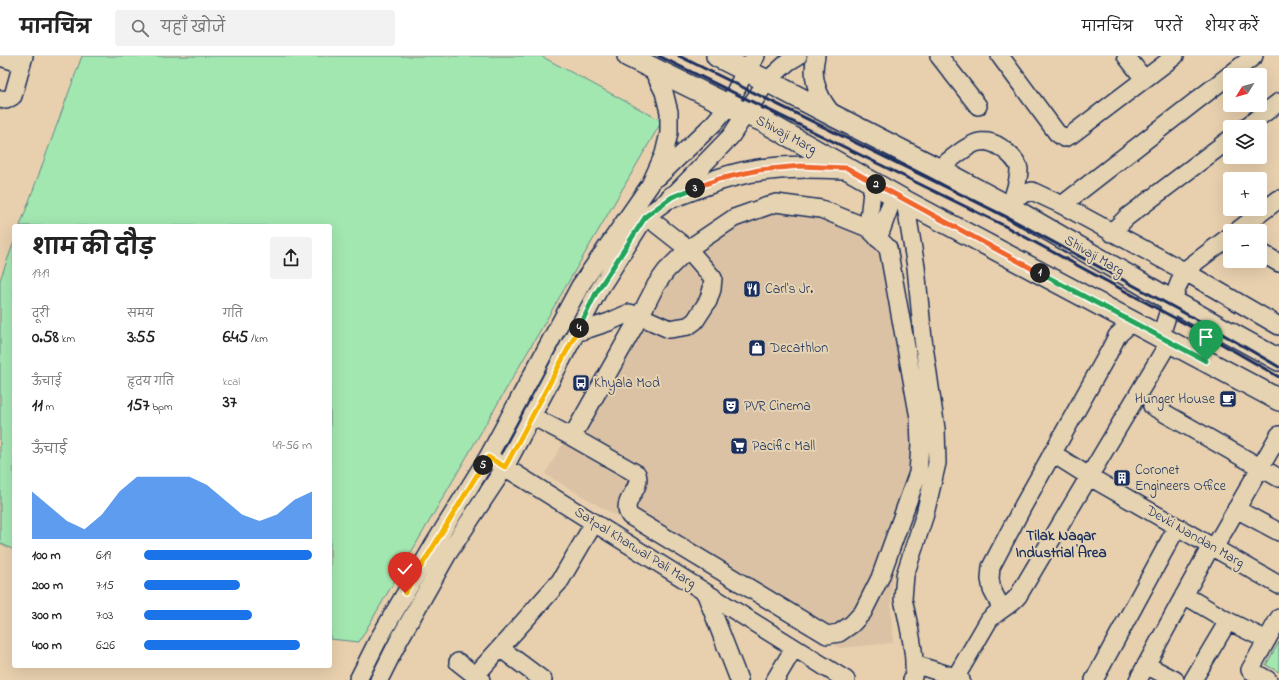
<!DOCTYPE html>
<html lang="hi">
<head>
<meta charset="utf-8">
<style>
  :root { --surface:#fff; --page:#f2f2f2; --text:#222; --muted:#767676; --line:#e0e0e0; --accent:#1a73e8 }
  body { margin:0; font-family:"Indie Flower","Playpen Sans Deva",sans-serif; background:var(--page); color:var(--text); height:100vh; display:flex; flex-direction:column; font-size:15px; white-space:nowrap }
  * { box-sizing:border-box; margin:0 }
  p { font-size:13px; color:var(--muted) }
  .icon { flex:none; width:22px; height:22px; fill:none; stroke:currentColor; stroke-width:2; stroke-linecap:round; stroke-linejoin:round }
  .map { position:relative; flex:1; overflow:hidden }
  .sheet { position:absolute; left:12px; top:168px; width:320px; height:444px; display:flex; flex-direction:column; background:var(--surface); border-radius:4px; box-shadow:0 4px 16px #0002 }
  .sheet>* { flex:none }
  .needle { width:26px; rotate:233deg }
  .controls { position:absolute; left:1223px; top:12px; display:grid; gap:8px }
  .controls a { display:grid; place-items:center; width:44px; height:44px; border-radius:4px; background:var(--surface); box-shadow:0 4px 16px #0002; font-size:20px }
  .pin { position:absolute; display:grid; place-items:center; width:34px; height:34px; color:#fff; margin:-41px -17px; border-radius:50% 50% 50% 0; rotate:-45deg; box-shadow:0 0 4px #0007 }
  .pin .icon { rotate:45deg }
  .km { position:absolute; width:20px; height:20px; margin:-10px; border-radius:50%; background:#222; color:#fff; font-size:11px; line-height:20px; text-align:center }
  .round { display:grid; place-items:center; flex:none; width:42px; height:42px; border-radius:4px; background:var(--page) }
  .headline { display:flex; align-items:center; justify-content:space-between; height:68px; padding:0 20px }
  h1 { font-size:22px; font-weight:700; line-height:30px }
  .figures { display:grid; grid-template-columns:repeat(3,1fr); gap:6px; height:68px; padding:4px 20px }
  .figures div { display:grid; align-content:center }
  .figures b { font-size:17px; font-weight:700 }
  .figures small { font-size:11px; font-weight:400 }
  .figures p { font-size:11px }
  .chart { height:112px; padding:8px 20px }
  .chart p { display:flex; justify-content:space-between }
  .chart svg { width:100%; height:72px; margin-top:4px; fill:var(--accent); opacity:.7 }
  ul { padding:0 20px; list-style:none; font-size:13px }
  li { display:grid; grid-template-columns:64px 48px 1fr; align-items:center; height:30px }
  li i { height:10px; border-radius:5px; background:var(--accent) }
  header { display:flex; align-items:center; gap:24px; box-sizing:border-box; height:56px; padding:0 20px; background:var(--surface); border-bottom:1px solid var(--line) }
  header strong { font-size:19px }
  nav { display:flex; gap:22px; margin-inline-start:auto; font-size:14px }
  .search { width:280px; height:36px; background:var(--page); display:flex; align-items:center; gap:10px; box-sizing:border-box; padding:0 14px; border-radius:4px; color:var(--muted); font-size:15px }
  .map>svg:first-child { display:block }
  .built { fill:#dbc2a5 }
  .green { fill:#a2e6b0; stroke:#5e8a87 }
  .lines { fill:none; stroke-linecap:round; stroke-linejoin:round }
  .minor-casing { stroke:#1b2f5e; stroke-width:20 }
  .major-casing { stroke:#1b2f5e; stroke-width:24 }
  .minor { stroke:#e5d3b1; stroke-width:17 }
  .major { stroke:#e5d3b1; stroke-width:21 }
  .rail { stroke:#1b2f5e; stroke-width:3 }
  .split-1-casing { stroke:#fff; stroke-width:8 }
  .split-2-casing { stroke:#fff; stroke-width:8 }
  .split-3-casing { stroke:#fff; stroke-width:8 }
  .split-4-casing { stroke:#fff; stroke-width:8 }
  .split-5-casing { stroke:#fff; stroke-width:8 }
  .split-6-casing { stroke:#fff; stroke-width:8 }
  .split-1 { stroke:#22a559; stroke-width:5 }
  .split-2 { stroke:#f0652b; stroke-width:5 }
  .split-3 { stroke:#f0652b; stroke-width:5 }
  .split-4 { stroke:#22a559; stroke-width:5 }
  .split-5 { stroke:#f5b400; stroke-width:5 }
  .split-6 { stroke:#f5b400; stroke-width:5 }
  .labels { text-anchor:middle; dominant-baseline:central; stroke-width:4; stroke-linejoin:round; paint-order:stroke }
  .street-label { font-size:14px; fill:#1b2f5e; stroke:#e5d3b1 }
  .poi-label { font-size:14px; fill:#1b2f5e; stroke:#e5d3b1; text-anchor:start }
  .neighbourhood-label { font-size:15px; font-weight:bold; fill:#1b2f5e; stroke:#e5d3b1 }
</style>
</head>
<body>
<header>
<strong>मानचित्र</strong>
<div class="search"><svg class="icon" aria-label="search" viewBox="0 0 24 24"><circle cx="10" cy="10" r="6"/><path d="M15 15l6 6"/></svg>यहाँ खोजें</div>
<nav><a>मानचित्र</a><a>परतें</a><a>शेयर करें</a></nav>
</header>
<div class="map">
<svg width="1279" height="624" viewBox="0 0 1279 624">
  <rect width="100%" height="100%" fill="#e8d0ae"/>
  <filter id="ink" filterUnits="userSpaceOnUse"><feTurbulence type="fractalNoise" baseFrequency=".025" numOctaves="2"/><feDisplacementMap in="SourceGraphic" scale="8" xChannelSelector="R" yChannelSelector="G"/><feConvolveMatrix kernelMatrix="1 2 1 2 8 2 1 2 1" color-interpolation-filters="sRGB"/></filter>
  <g filter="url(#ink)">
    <!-- built -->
    <path class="built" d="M797 155 856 166 894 186 916 361 918 429 896 475 891 548 893 587 840 592 545 418 674 200 747 157Z"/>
    <!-- green -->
    <path class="green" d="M82 0H541L662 65 359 586 330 583V170H20Z
      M14 186V494L0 487V224Z
      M1279 586V616L1266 609Z"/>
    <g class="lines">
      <defs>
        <path id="minor" d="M816 0C810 23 819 43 834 60
          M939 0 978 50
          M1000 0 1057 77 1064 82 1071 79 1175 0
          M1126 0 1144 23
          M0 1 22 8
          M0 43 6 44 13 40 24 0
          M1246 71 1279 46
          M938 113C948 106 968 88 979 86 981 86 986 85 988 86 998 87 1018 103 1019 113 1019 123 1014 140 1010 149
          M658 121 714 67 729 49 745 15 756 0
          M1014 141 1032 135 1062 149 1184 215 1279 270
          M905 145 916 211 923 283 936 373 937 407 925 458 905 519 903 543C907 561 919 609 912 624
          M1062 149 1254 0
          M868 172 873 126
          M1237 175 1279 143
          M1111 177 1127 161 1230 83
          M878 183 894 139
          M1260 196 1279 207
          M576 277 609 266 629 257 640 260 669 273 688 270 695 265 708 245 712 233 713 222 688 193 646 160
          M1160 282 1172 245 1184 215 1230 180
          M1152 350 1279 422
          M532 360 572 381 637 418C643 434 619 445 630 460L827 579 839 577 852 568 863 556 880 522 918 417 920 389 919 362 888 192 868 172 821 153 776 147 734 162 688 193 666 215 656 229 640 260 572 381
          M1052 397 1090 421 1279 529
          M495 405 846 624
          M1236 453 1279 476
          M1214 492 1279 379
          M705 536 739 624
          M1184 539 1228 565 1267 584
          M1002 553 992 534 990 523 991 511 1023 450 1109 296 1117 280 1132 266
          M500 592 543 624
          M458 606 481 624
          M914 608 955 621 961 624
          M1146 609 1175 624
          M475 620 560 525 594 467
          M358 624 378 584 433 490 488 401 580 230 650 129 664 98 669 77V56L664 36 652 12
          M379 624 399 584 447 499 505 411 597 237 646 160 672 141 731 80 767 25 788 6 798 0
          M775 624 794 592
          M954 624 989 564C998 554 1010 550 1018 540L1169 286
          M1094 624 1177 471
          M1138 624 1211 490
          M1193 624 1228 565
          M1268 624 1250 614 1279 562"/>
        <path id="major" d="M628 0 746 58 763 65 905 145 1279 344
          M717 0 767 25 834 60 938 113 1009 151 1172 245 1279 304
          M672 141C701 130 729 118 760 114 788 110 815 111 843 112"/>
      </defs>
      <!-- minor casing -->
      <use href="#minor" class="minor-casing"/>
      <!-- major casing -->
      <use href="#major" class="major-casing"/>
      <!-- minor -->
      <use href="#minor" class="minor"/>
      <!-- major -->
      <use href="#major" class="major"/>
      <!-- rail -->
      <path class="rail" d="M659 0 1001 168 1208 280 1279 321
        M679 0 1005 160 1212 272 1279 311"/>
    </g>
  </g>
  <g class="lines" filter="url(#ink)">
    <defs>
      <path id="split-1" d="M1040 217 1206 305"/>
      <path id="split-2" d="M876 128 1040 217"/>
      <path id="split-3" d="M695 132 719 123 759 114 800 110 847 112 876 128"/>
      <path id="split-4" d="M579 272 596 237 646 160 672 141 695 132"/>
      <path id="split-5" d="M483 409 488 401 505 411 579 272"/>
      <path id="split-6" d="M405 537 483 409"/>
    </defs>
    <!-- split-1 casing -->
    <use href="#split-1" class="split-1-casing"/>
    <!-- split-2 casing -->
    <use href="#split-2" class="split-2-casing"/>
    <!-- split-3 casing -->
    <use href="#split-3" class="split-3-casing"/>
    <!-- split-4 casing -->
    <use href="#split-4" class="split-4-casing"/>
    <!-- split-5 casing -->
    <use href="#split-5" class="split-5-casing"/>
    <!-- split-6 casing -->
    <use href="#split-6" class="split-6-casing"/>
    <!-- split-1 -->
    <use href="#split-1" class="split-1"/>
    <!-- split-2 -->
    <use href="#split-2" class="split-2"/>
    <!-- split-3 -->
    <use href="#split-3" class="split-3"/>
    <!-- split-4 -->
    <use href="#split-4" class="split-4"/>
    <!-- split-5 -->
    <use href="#split-5" class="split-5"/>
    <!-- split-6 -->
    <use href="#split-6" class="split-6"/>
  </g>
  <!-- icons -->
  <defs>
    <symbol id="restaurant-square" viewBox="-11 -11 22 22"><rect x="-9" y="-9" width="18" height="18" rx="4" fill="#1b2f5e" stroke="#e5d3b1"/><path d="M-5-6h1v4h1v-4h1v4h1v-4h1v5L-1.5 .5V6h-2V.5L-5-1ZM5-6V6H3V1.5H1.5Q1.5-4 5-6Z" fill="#fff"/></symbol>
    <symbol id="shop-square" viewBox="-11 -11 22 22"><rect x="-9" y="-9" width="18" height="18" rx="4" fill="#1b2f5e" stroke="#e5d3b1"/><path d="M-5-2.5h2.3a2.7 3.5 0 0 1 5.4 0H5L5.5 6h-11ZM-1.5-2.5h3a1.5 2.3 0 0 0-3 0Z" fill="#fff"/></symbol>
    <symbol id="bus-square" viewBox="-11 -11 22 22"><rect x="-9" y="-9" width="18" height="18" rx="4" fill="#1b2f5e" stroke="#e5d3b1"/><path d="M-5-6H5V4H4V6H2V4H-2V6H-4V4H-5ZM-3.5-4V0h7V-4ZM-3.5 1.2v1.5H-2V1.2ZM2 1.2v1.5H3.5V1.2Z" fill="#fff"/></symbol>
    <symbol id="cafe-square" viewBox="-11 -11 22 22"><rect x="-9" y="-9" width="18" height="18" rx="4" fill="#1b2f5e" stroke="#e5d3b1"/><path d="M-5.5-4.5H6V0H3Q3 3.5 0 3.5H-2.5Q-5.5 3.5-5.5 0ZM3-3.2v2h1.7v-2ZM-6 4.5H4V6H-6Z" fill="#fff"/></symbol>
    <symbol id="theatre-square" viewBox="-11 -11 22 22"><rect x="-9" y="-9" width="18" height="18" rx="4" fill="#1b2f5e" stroke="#e5d3b1"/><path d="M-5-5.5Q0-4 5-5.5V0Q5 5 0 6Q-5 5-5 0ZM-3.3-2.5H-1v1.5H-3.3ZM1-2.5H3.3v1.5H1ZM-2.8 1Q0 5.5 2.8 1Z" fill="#fff"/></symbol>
    <symbol id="supermarket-square" viewBox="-11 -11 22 22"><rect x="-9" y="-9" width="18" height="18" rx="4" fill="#1b2f5e" stroke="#e5d3b1"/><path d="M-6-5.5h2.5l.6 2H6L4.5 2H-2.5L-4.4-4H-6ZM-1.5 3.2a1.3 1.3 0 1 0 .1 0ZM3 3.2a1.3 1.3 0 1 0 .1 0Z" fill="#fff"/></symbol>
    <symbol id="building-square" viewBox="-11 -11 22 22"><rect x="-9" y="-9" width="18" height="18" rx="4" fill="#1b2f5e" stroke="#e5d3b1"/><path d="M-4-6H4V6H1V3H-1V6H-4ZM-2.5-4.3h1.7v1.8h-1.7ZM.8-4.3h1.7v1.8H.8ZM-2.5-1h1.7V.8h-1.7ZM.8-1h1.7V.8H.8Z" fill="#fff"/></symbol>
  </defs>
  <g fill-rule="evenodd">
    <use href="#restaurant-square" x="742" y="223" width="20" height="20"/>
    <use href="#shop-square" x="747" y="282" width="20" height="20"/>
    <use href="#bus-square" x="571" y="317" width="20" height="20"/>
    <use href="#cafe-square" x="1218" y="333" width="20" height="20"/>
    <use href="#theatre-square" x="721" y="340" width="20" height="20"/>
    <use href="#supermarket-square" x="729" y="380" width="20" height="20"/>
    <use href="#building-square" x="1112" y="412" width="20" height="20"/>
  </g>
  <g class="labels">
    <!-- street labels -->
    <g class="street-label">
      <text transform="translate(786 79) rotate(28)">Shivaji Marg</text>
      <text transform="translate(1094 200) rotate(30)">Shivaji Marg</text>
      <text transform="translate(1195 481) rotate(30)">Devki Nandan Marg</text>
      <text transform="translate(635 492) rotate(32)">Satpal Kharwal Pali Marg</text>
    </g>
    <!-- poi labels -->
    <g class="poi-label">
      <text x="765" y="233">Carl's Jr.</text>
      <text x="770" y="292">Decathlon</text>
      <text x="594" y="327">Khyala Mod</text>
      <text x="1215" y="343" text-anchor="end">Hunger House</text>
      <text x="744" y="350">PVR Cinema</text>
      <text x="752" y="390">Pacific Mall</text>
      <text x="1135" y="414">Coronet<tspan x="1135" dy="16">Engineers Office</tspan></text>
    </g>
    <!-- neighbourhood labels -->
    <g class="neighbourhood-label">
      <text x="1061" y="480">Tilak Nagar<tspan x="1061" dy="17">Industrial Area</tspan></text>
    </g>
  </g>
</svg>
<div class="controls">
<a><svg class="needle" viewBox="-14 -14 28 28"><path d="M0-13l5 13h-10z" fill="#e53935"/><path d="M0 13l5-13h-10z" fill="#767676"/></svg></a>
<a><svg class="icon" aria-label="layers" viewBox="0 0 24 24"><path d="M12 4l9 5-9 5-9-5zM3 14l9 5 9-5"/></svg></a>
<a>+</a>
<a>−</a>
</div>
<div class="pin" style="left:1206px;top:305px;background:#1e9e55"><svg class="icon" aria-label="arrive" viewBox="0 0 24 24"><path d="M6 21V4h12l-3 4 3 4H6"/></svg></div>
<div class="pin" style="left:405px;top:537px;background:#d93025"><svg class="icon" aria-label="check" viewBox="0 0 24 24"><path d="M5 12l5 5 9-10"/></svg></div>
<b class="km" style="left:1040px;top:217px">1</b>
<b class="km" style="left:876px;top:128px">2</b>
<b class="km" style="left:695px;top:132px">3</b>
<b class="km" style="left:579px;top:272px">4</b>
<b class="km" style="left:483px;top:409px">5</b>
<section class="sheet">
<div class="headline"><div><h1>शाम की दौड़</h1><p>19:19</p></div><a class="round"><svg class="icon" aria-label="share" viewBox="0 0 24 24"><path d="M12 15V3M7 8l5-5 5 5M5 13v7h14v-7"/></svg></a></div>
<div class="figures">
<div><p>दूरी</p><b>0.58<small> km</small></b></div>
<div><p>समय</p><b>3:55</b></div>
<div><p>गति</p><b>6:45<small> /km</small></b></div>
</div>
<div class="figures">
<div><p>ऊँचाई</p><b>11<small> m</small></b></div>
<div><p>हृदय गति</p><b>157<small> bpm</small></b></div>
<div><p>kcal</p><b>37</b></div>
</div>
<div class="chart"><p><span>ऊँचाई</span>49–56 m</p>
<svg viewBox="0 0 160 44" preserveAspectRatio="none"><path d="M0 44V15L10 24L20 33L30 38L40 29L50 15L60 6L70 6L80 6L90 6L100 11L110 20L120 29L130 33L140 29L150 20L160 15V44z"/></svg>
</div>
<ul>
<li><b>100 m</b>6:19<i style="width:100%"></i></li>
<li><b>200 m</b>7:15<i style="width:57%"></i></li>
<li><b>300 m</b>7:03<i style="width:64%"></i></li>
<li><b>400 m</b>6:26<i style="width:93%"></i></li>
</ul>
</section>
</div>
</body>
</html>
